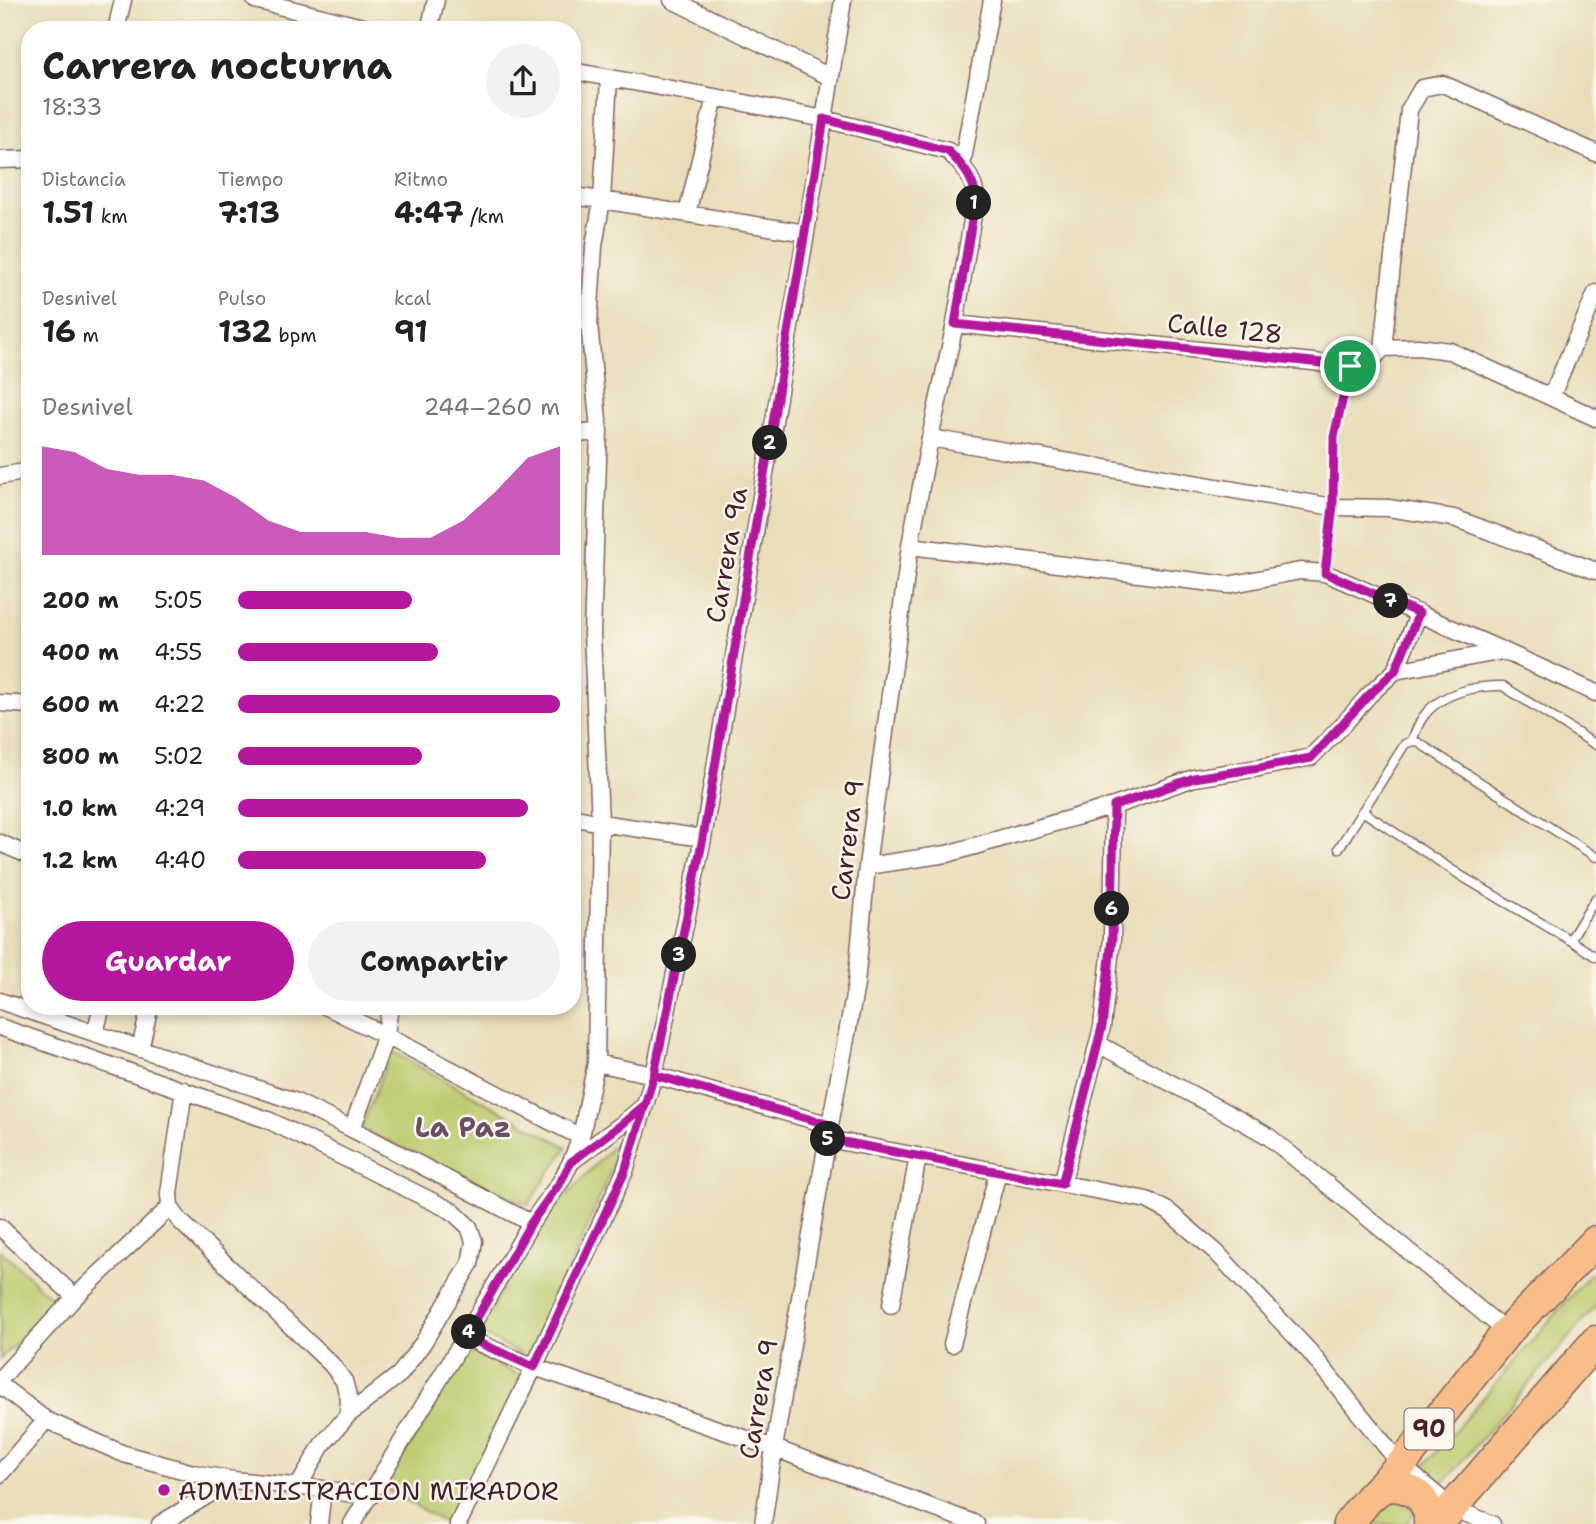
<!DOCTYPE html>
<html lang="es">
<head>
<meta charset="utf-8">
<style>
  :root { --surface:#fff; --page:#f2f2f2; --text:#222; --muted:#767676; --accent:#b5179e }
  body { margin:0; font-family:"Shantell Sans",sans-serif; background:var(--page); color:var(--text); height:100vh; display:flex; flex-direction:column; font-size:26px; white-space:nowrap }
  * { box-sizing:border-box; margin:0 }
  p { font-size:23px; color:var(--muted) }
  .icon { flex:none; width:38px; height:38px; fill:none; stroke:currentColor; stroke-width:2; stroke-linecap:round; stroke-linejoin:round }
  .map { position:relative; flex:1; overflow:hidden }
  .panel { position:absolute; left:21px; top:21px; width:560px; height:994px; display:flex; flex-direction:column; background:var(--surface); border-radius:28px; box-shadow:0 4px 10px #0003 }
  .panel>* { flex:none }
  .pin { position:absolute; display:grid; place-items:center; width:60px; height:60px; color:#fff; margin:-30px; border:4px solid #fff; border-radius:50%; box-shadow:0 2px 7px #0007 }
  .km { position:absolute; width:35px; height:35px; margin:-18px; border-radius:50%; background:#222; color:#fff; font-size:19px; line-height:35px; text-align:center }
  .round { display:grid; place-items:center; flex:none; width:74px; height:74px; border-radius:37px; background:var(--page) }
  .overview { display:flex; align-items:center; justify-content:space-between; height:119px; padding:0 21px }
  h1 { font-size:38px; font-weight:700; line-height:52px }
  .figures { display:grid; grid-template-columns:repeat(3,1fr); gap:10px; height:119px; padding:7px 21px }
  .figures div { display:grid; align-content:center }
  .figures b { font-size:30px; font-weight:700 }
  .figures small { font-size:19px; font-weight:400 }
  .figures p { font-size:19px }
  .chart { height:196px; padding:14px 21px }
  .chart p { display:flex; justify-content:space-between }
  .chart svg { width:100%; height:126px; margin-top:7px; fill:var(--accent); opacity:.7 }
  .cta { display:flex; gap:14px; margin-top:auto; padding:14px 21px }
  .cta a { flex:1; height:80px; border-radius:42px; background:var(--accent); color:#fff; font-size:28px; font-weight:700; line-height:80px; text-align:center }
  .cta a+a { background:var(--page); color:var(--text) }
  ul { padding:0 21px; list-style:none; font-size:23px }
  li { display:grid; grid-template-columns:112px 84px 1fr; align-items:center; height:52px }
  li i { height:18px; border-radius:9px; background:var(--accent) }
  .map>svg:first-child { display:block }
  .green { fill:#bccb6d; stroke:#83754c; stroke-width:2 }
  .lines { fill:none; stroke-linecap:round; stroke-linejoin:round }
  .lane-casing { stroke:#82625d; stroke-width:11 }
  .street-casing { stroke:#82625d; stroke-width:19 }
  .highway-casing { stroke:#82625d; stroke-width:33 }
  .lane { stroke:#fff; stroke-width:8 }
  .street { stroke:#fff; stroke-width:16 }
  .highway { stroke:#f8bd88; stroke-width:30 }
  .route-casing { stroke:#fff; stroke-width:14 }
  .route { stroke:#b5179e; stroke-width:9 }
  .poi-dot { fill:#b5179e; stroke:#fbf7ec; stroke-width:2.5 }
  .labels { text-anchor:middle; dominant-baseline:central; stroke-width:5; stroke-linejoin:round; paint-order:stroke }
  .shield { fill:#fbf7ec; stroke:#7f6065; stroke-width:2 }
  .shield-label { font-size:24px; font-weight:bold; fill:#4a1f2b }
  .street-label { font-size:26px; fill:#4a1f2b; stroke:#fbf7ec }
  .poi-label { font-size:26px; fill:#4a1f2b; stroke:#fbf7ec; text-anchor:start }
  .neighbourhood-label { font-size:28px; font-weight:bold; fill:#6c4c67; stroke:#fbf7ec }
</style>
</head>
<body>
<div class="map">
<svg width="1596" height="1524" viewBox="0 0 1596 1524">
  <rect width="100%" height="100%" fill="#fbf7ec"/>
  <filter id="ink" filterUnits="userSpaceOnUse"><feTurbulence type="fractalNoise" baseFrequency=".0143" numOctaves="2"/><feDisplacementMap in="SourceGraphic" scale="14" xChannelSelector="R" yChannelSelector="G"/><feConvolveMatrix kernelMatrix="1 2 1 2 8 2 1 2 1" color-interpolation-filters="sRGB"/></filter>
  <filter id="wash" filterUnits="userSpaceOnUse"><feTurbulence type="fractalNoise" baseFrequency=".00686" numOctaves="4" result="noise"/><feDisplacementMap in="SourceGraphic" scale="28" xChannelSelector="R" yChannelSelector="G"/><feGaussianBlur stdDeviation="1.57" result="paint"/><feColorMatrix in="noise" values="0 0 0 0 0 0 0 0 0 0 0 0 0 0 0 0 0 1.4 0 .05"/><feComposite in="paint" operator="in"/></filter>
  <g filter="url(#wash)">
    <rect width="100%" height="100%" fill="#e9deb9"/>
    <!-- green -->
    <path class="green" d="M391 1051 567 1147 528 1205 361 1129Z
      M628 1130 531 1360 478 1332 536 1228Z
      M0 1250 58 1304 0 1359Z
      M1596 1271V1306L1446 1480 1442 1483H1433C1426 1477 1422 1473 1426 1464L1589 1275Z
      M468 1350 525 1378 453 1524H447L384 1488Z
      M1395 1499 1412 1509 1413 1514 1406 1524H1371L1390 1502Z"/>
  </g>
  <g filter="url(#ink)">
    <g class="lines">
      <defs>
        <path id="lane" d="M1325 573 1333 507 1334 437 1350 366
          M1412 741C1415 733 1418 724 1423 717 1440 693 1476 685 1503 686L1596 745
          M1362 811 1463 877 1570 940 1596 957
          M1339 848 1405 744 1412 741 1419 743 1596 857
          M1570 940 1596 898"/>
        <path id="street" d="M255 0 374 30
          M672 0 830 77
          M116 30 123 0
          M429 30 436 0
          M572 71 715 97 824 119 948 151C963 166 972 175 976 196L955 324 930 438 910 546 867 866 856 985 830 1125 774 1448 763 1524
          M0 160 30 159
          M962 165 992 0
          M572 196 602 200 806 233
          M687 214 715 97
          M955 324 1350 366 1371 361 1383 348 1418 347 1450 351 1596 418
          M1383 348 1409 110 1422 88 1443 84 1596 153
          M1551 397 1596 293
          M572 435 599 431
          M930 438 1333 507 1388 508 1454 518 1596 571
          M0 476 30 471
          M910 546 1228 585 1300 571 1325 573 1504 651 1596 693
          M1395 671 1419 613
          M0 703 30 705
          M572 817 600 823 703 838
          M0 843 30 856
          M867 866 947 854 1114 806 1194 778 1259 768 1311 757 1344 724 1368 696 1395 671 1504 651
          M0 1001 294 1101 352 1129 531 1223
          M325 1006C412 1047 495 1094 581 1137
          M0 1027 268 1120 452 1211 469 1227 474 1241 470 1264 423 1343 400 1374 348 1415
          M95 1033 102 1006
          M1098 1044 1238 1119 1268 1136 1507 1332
          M140 1049 150 1006
          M596 1063 654 1075 830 1125
          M184 1090 169 1193 170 1207 180 1221 331 1364 344 1381 349 1399 348 1415 322 1445 298 1487
          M352 1129 386 1035 390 1006
          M828 1139 1147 1200 1168 1211 1216 1252 1309 1351 1401 1465 1452 1508 1492 1524
          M572 1161 621 1125 645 1105
          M1062 1184 1102 1027 1112 939 1114 806
          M0 1227 75 1297
          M891 1305 918 1156
          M465 1337 534 1367 774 1448 976 1524
          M952 1344 998 1172
          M0 1379 75 1297 170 1207
          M0 1385 46 1420 124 1454 193 1473 233 1480 323 1489 370 1497
          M0 1474 46 1420
          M160 1524 233 1480
          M319 1524 323 1489
          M352 1524 465 1337 531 1223 561 1181 571 1162 581 1137 596 1063 600 823 592 634 599 431 589 323 594 246 602 200 609 78
          M458 1524 534 1367 625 1171 654 1075 703 838 806 233 843 0"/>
        <path id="highway" d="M1371 1497C1374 1494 1377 1491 1381 1489 1399 1481 1423 1492 1428 1512 1429 1513 1429 1523 1429 1524
          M1348 1524 1369 1498 1401 1465 1507 1332 1596 1241
          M1438 1524 1596 1341"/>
      </defs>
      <!-- lane casing -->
      <use href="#lane" class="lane-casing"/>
      <!-- street casing -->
      <use href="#street" class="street-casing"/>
      <!-- highway casing -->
      <use href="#highway" class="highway-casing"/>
      <!-- lane -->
      <use href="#lane" class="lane"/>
      <!-- street -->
      <use href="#street" class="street"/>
      <!-- highway -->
      <use href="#highway" class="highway"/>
    </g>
  </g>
  <g class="lines" filter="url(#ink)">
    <defs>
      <path id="route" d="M1350 366 955 324 976 196C972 176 962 165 948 151L824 119 703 838 654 1075 625 1171 534 1367 466 1337 531 1223 561 1181 571 1162 621 1125 645 1105 654 1075 830 1125 828 1139 1062 1184 1102 1027 1112 939 1114 806 1194 778 1259 768 1311 758 1368 696 1395 671 1419 613 1325 573 1333 506 1334 437 1350 366"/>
    </defs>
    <!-- route casing -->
    <use href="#route" class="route-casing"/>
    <!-- route -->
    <use href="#route" class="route"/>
  </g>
  <!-- markers -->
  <circle class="poi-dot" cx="164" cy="1490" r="7"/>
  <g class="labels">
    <!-- shield labels -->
    <rect class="shield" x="1404.5" y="1408.5" width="49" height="41" rx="5"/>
    <g class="shield-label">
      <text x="1429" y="1429">90</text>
    </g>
    <!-- street labels -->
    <g class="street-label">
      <text transform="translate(1225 328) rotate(6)">Calle 128</text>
      <text transform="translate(726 555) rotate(-80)">Carrera 9a</text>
      <text transform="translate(847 840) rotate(-83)">Carrera 9</text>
      <text transform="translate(758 1399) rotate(-80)">Carrera 9</text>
    </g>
    <!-- poi labels -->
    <g class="poi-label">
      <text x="178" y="1490">ADMINISTRACION MIRADOR</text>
    </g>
    <!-- neighbourhood labels -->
    <g class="neighbourhood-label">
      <text x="463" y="1127">La Paz</text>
    </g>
  </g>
</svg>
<div class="pin" style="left:1350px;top:366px;background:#1e9e55"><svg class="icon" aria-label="arrive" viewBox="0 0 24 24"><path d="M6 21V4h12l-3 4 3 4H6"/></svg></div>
<b class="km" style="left:974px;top:203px">1</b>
<b class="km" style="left:770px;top:443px">2</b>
<b class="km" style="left:679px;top:955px">3</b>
<b class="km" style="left:469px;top:1332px">4</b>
<b class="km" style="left:828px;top:1139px">5</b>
<b class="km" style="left:1112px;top:909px">6</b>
<b class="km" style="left:1391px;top:601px">7</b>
<section class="panel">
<div class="overview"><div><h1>Carrera nocturna</h1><p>18:33</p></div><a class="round"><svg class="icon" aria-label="share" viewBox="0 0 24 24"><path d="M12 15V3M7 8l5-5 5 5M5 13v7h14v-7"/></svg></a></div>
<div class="figures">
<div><p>Distancia</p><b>1.51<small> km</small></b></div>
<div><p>Tiempo</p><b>7:13</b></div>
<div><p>Ritmo</p><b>4:47<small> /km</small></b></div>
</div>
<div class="figures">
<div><p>Desnivel</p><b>16<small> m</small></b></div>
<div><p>Pulso</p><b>132<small> bpm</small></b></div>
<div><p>kcal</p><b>91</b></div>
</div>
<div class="chart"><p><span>Desnivel</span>244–260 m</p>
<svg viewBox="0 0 160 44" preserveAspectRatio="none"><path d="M0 44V6L10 8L20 14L30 16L40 16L50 18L60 24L70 32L80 36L90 36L100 36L110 38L120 38L130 32L140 22L150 10L160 6V44z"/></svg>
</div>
<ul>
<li><b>200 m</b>5:05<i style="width:54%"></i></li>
<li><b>400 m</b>4:55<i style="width:62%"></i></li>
<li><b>600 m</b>4:22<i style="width:100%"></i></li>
<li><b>800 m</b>5:02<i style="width:57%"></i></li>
<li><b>1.0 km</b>4:29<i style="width:90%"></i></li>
<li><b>1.2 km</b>4:40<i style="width:77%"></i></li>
</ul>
<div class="cta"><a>Guardar</a><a>Compartir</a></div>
</section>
</div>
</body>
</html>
